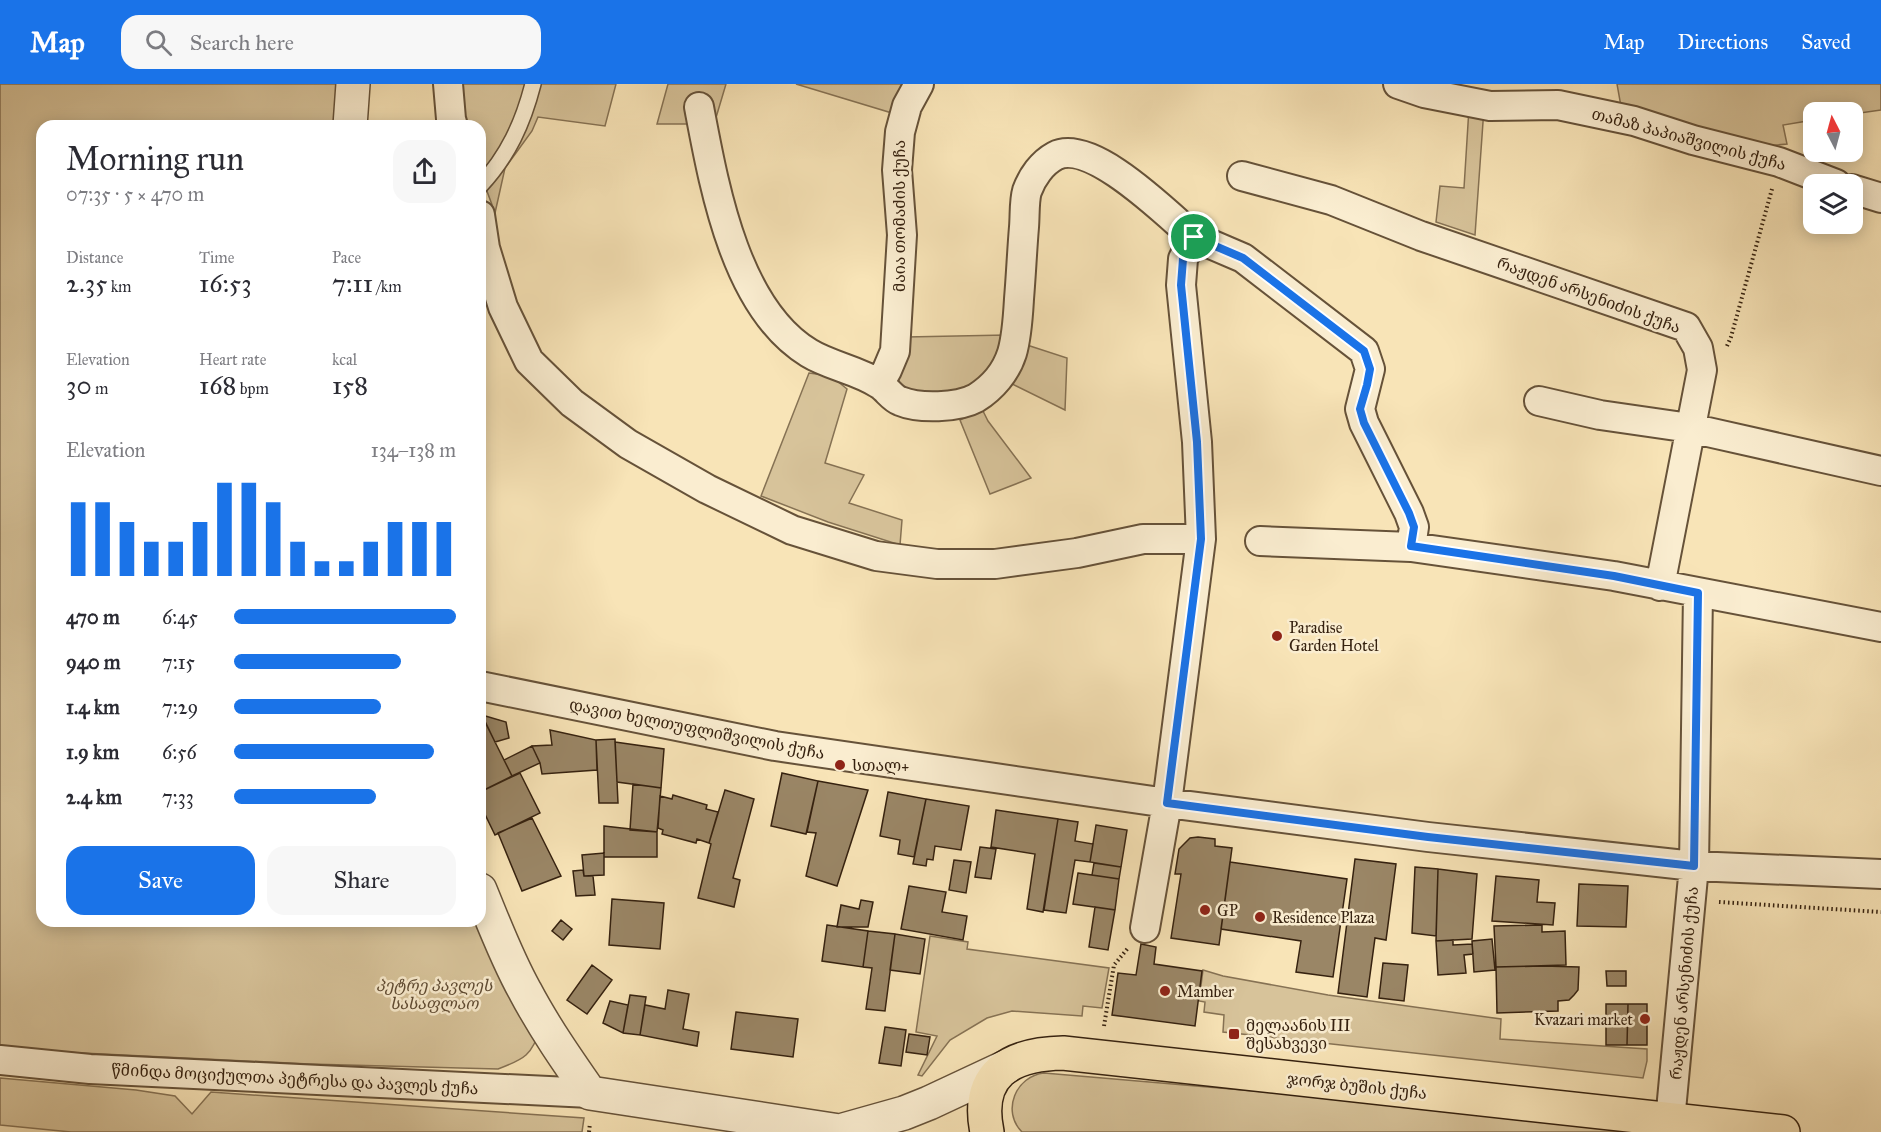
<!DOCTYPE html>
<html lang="en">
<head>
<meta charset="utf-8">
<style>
  :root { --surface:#fff; --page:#f7f7f7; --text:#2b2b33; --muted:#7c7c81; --accent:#1a73e8 }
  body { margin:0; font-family:"IM FELL Great Primer","Noto Serif Georgian",serif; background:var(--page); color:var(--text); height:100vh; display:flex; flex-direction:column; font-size:22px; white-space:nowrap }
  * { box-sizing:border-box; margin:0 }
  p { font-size:20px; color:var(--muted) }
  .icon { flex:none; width:33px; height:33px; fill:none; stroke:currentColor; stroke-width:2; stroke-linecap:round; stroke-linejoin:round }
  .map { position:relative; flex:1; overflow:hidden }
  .drawer { position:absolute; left:36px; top:36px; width:450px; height:807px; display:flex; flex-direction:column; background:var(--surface); border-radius:18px; box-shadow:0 3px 15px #0003 }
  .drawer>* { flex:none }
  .needle { width:39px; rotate:354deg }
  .buttons { position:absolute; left:1803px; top:18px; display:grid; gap:12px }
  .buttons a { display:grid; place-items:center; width:60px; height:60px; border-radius:12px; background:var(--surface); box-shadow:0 3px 15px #0003; font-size:30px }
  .pin { position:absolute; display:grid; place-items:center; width:51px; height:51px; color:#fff; margin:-26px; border:3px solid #fff; border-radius:50%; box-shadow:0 2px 6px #0007 }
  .round { display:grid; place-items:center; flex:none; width:63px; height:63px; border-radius:18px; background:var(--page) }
  .summary { display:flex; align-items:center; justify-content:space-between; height:102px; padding:0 30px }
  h1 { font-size:33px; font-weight:600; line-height:45px }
  .stats { display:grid; grid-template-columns:repeat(3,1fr); gap:9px; height:102px; padding:6px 30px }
  .stats div { display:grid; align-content:center }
  .stats b { font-size:26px; font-weight:600 }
  .stats small { font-size:16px; font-weight:400 }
  .stats p { font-size:16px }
  .chart { height:168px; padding:12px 30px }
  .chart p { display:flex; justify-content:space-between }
  .chart svg { width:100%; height:108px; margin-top:6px; stroke:var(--accent); stroke-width:6 }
  .action { display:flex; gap:12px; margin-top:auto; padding:12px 30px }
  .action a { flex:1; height:69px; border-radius:18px; background:var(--accent); color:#fff; font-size:24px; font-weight:600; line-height:69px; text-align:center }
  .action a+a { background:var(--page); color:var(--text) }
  ul { padding:0 30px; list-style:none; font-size:20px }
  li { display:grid; grid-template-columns:96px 72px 1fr; align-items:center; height:45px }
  li i { height:15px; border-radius:8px; background:var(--accent) }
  header { display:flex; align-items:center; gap:36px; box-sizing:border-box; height:84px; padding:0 30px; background:var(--accent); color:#fff }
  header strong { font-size:28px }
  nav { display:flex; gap:33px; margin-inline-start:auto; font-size:21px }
  .search { width:420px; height:54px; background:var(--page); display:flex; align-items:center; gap:15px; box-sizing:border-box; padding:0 21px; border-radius:18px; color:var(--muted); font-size:22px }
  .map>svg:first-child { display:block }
  .green { fill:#d7c39a; stroke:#867254; stroke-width:1.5 }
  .building { fill:#9a8666; stroke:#35210f; stroke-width:1.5 }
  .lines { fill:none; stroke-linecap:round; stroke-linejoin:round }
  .service-casing { stroke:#665239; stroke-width:18 }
  .minor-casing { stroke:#665239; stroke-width:32 }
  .tertiary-casing { stroke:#665239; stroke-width:36 }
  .primary-casing { stroke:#35210f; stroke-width:36 }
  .path { stroke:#35210f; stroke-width:4; stroke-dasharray:1.5 3; stroke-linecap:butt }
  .service { stroke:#faedd0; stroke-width:15 }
  .minor { stroke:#faedd0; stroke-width:28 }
  .tertiary { stroke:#faedd0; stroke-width:33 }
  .primary { stroke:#f8e4b7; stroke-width:33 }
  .route-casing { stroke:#fff; stroke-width:12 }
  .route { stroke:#1a73e8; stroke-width:8 }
  .poi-dot { fill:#8f2418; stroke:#faedd0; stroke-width:2 }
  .labels { text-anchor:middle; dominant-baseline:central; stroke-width:5; stroke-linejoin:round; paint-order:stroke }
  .street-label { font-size:16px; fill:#35210f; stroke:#faedd0 }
  .poi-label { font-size:16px; fill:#35210f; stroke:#faedd0; text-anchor:start }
  .park-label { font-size:16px; font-style:italic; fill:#5e4a32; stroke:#faedd0 }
</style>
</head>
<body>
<header>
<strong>Map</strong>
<div class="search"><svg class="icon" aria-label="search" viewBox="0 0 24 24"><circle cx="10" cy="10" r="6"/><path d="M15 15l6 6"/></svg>Search here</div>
<nav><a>Map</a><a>Directions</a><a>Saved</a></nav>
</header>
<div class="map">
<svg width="1881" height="1048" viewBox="0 0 1881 1048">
  <rect width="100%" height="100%" fill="#f8e4b7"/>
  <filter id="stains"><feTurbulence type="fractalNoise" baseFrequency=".00333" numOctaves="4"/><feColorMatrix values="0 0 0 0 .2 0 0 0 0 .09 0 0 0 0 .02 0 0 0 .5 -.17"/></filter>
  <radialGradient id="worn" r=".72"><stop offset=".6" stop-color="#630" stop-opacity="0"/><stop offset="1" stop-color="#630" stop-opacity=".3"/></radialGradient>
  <!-- green -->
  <path class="green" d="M0 0H342L338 42H42V837H480L541 943C532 971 525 975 498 985L309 980 0 965Z
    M458 0H616L605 42 538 33 532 47 505 84 495 129 480 88V42H464Z
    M668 0H726L712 47 690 40H657Z
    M796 0H910L892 29Z
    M1617 0H1881V26L1853 30 1852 28H1814L1813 36 1783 41 1787 60 1746 64 1622 28Z
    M1469 24H1484L1475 151 1436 138 1440 102 1464 104Z
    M1006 251 982 299 954 308H910L899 299 898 282 906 253Z
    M1027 261 1067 274 1065 326 1010 299Z
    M809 289 831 292 847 305 825 379 864 391 849 419 902 436 900 461 828 438 761 412Z
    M982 325 988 337 1031 394 990 410 960 336Z
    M930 852 968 858 967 865 1109 884 1102 924 1083 922 1082 932 1012 927 987 934 950 956 922 992 918 991 937 952 916 948Z
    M1203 886 1223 892 1328 911 1501 935 1500 955 1647 965V977L1643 994 1223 948 1224 931 1204 928 1205 918 1199 917Z
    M1044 989 1384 1018 1642 1048H1022C1001 1027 1016 992 1044 989Z
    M0 994 136 1006 175 1012 192 1030 211 1008 584 1034 582 1048H71L0 1041Z"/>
  <!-- building -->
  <path class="building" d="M482 631 506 638 509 654 495 658Z
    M484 636 512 692 480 708V638Z
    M550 646 596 656 597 686 542 690 540 679 532 662 552 661Z
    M615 655 618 719H599L596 656Z
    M615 658 664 665 661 704 617 698Z
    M532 662 540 679 512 692 504 676Z
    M520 689 540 729 495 751 480 720V708Z
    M782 689 818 697 806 750 771 742Z
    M818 697 868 706 837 802 806 792 816 749 807 748Z
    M633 700 661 704 657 748 630 746Z
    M725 706 754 715 733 794 740 796 734 823 698 814 711 760 709 759Z
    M888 708 926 715 914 773 898 770 900 756 880 752Z
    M673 711 707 721 706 725 718 728 709 759 697 755 696 759 662 750 663 746 658 744 660 712 672 715Z
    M926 715 969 722 961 766 935 762 933 776 927 775 926 782 913 780Z
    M996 726 1058 735 1043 828 1027 825 1035 770 991 763Z
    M532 734 561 792 522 807 498 749Z
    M1058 735 1078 738 1075 757 1093 760 1090 778 1075 776 1066 829 1044 826Z
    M1096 741 1127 746 1121 783 1090 778Z
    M604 742 657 748V773H604Z
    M1198 753 1215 755V762L1232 764 1219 861 1171 854 1181 790H1175L1179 765 1190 754Z
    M980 763 996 765 991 795 975 793Z
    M604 769V791L584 792 582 771Z
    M1355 775 1396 780 1386 856 1375 854 1367 913 1338 909Z
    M954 776 971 778 966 809 949 806Z
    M1230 778 1347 795 1333 893 1296 888 1301 857 1221 845Z
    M1094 779 1121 783 1119 795 1092 791Z
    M1415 783 1438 785 1436 852 1412 849Z
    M1438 785 1477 790 1472 855 1436 857Z
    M583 786 584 792H593L595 811 576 812 573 787Z
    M1078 789 1119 795 1115 826 1073 820Z
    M1496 792 1539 796 1537 818 1555 819 1553 841 1492 837Z
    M1579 800 1628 802 1626 843 1577 842Z
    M909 802 946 808 942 828 967 832 963 856 901 845Z
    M612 815 664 819 660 865 609 861Z
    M861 816 873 818 868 843H837L841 821 859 825Z
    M1095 823 1115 826 1108 866 1089 863Z
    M561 836 572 845 563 856 552 847Z
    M827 841 868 847 863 883 822 877Z
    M1542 841V848L1565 847 1566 881 1496 883 1494 842Z
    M868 847 895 850 885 927 866 925 872 884 863 883Z
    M895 850 925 855 920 890 890 886Z
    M1492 855 1495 886 1474 888 1472 857Z
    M1453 856V861L1472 860 1473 870 1464 871 1466 889 1438 891 1436 857Z
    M1141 860 1156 863 1154 880 1202 887 1195 942 1112 931 1118 889 1136 891Z
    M1383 879 1408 881 1404 917 1379 914Z
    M592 881 612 896 587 930 567 916Z
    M1543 882 1579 883 1578 906 1574 911 1569 916 1558 917V927L1497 929 1496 883Z
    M1606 887H1626V902H1607Z
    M668 906 689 910 683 945 699 948 697 962 640 951 645 921 665 925Z
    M630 911 646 913 640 951 623 949Z
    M610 917 628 921 623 949 603 939Z
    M1606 920H1628L1627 961H1606Z
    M1628 920H1647V961H1627Z
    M736 928 798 935 793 973 731 965Z
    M885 943 906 946 901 982 879 979Z
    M909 950 930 953 927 971 906 968Z"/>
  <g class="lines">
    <defs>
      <path id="service" d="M480 102C508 72 523 39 533 0"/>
      <path id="minor" d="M448 0 451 35 453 42
        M1398 0 1424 9 1490 22 1558 21 1634 37 1693 56 1779 78 1836 100
        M699 23C714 102 735 224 809 269 830 282 858 286 879 300 887 305 892 314 900 317 919 325 958 324 976 314 992 304 1006 288 1012 269 1017 252 1018 232 1019 215 1021 191 1022 167 1024 143 1025 132 1024 117 1027 107 1032 93 1042 79 1055 72 1091 53 1167 130 1194 153L1183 175 1181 201 1197 358 1201 455 1167 719 1145 844
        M1242 92 1331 116 1421 152 1686 243 1698 264 1702 286 1660 502
        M1852 105 1881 114
        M480 131 485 164 503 223 529 277 572 319 628 360 707 405 792 446 876 472 937 480H995L1077 469 1143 455H1201
        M1194 153 1243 174 1364 267 1370 285 1360 325 1364 339 1409 429 1414 443 1411 463
        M879 300 887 286 895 267 902 151 897 86 900 48 907 22 919 0
        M1539 317 1600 331 1690 344 1881 387
        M1260 457 1411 463 1614 492 1881 543
        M480 602 775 662 1167 719 1428 753 1694 782 1881 790
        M0 976 90 985 590 1009
        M1670 1037 1694 782 1698 509"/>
      <path id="tertiary" d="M350 42 353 0
        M480 806C494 840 507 875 525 907 544 943 567 976 590 1009L846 1048
        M840 1047 904 1029 929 1019 1006 983"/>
      <path id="primary" d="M987 1048C975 990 1010 970 1063 969L1783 1048"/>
    </defs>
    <!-- service casing -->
    <use href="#service" class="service-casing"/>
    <!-- minor casing -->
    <use href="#minor" class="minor-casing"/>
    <!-- tertiary casing -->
    <use href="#tertiary" class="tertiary-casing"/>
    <!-- primary casing -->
    <use href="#primary" class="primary-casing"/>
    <!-- path -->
    <path class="path" d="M1727 262 1731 253 1772 105
      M1719 818 1881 828
      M1104 942 1114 881 1128 864
      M589 1048 590 1039"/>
    <!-- service -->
    <use href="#service" class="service"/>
    <!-- minor -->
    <use href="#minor" class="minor"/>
    <!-- tertiary -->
    <use href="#tertiary" class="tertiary"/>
    <!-- primary -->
    <use href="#primary" class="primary"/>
  </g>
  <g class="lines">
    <defs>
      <path id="route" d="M1194 153 1243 174 1364 267 1370 285 1367 301 1360 325 1364 339 1409 429 1414 443 1411 462 1614 492 1698 509 1694 782 1428 753 1167 719 1201 455 1197 358 1181 201 1183 175Z"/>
    </defs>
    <!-- route casing -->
    <use href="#route" class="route-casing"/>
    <!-- route -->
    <use href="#route" class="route"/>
  </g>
  <!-- markers -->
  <g class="poi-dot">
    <circle cx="1277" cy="552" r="6"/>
    <circle cx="840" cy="681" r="6"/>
    <circle cx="1205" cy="826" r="6"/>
    <circle cx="1260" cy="833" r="6"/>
    <circle cx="1165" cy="907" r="6"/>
    <circle cx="1645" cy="935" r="6"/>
    <rect x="1228" y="944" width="12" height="12" rx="3"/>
  </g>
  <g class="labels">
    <!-- street labels -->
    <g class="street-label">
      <text transform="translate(1689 55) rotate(15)">თამაზ პაპიაშვილის ქუჩა</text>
      <text transform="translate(899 132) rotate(-90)">მაია თომაძის ქუჩა</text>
      <text transform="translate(1589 211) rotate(20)">რაჟდენ არსენიძის ქუჩა</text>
      <text transform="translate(697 645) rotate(11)">დავით ხელთუფლიშვილის ქუჩა</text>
      <text transform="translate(1684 899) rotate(-85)">რაჟდენ არსენიძის ქუჩა</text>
      <text transform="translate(295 995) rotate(3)">წმინდა მოციქულთა პეტრესა და პავლეს ქუჩა</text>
      <text transform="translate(1357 1002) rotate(6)">ჯორჯ ბუშის ქუჩა</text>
    </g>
    <!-- poi labels -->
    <g class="poi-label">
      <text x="1289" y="543">Paradise<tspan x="1289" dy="18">Garden Hotel</tspan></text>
      <text x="852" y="681">სთალ+</text>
      <text x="1217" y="826">GP</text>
      <text x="1272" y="833">Residence Plaza</text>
      <text x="1177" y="907">Mamber</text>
      <text x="1633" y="935" text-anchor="end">Kvazari market</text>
      <text x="1246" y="941">მელაანის III<tspan x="1246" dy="18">შესახვევი</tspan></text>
    </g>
    <!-- park labels -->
    <g class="park-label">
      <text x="434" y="901">პეტრე პავლეს<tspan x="434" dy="18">სასაფლაო</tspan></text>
    </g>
  </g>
  <rect width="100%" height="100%" filter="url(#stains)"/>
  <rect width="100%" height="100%" fill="url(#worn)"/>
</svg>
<div class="buttons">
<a><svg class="needle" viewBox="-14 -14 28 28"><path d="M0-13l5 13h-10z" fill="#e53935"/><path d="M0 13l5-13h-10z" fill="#7c7c81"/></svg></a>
<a><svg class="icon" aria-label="layers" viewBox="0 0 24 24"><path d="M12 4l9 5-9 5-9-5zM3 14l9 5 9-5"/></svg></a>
</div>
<div class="pin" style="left:1194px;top:153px;background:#1e9e55"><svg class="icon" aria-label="arrive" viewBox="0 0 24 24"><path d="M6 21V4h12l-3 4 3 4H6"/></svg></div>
<section class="drawer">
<div class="summary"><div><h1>Morning run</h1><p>07:35 · 5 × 470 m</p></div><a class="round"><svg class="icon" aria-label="share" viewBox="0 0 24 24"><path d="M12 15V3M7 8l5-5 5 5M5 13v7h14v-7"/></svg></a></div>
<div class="stats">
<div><p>Distance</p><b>2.35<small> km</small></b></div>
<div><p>Time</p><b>16:53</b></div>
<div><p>Pace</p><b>7:11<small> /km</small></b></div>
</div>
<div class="stats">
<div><p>Elevation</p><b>30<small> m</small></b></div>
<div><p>Heart rate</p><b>168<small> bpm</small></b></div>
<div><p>kcal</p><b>158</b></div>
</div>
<div class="chart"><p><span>Elevation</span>134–138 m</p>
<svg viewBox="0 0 160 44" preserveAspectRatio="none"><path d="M5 44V14M15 44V14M25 44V22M35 44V30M45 44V30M55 44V22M65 44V6M75 44V6M85 44V14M95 44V30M105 44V38M115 44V38M125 44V30M135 44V22M145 44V22M155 44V22"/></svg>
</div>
<ul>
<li><b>470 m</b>6:45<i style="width:100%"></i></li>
<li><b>940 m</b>7:15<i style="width:75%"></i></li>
<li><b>1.4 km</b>7:29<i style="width:66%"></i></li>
<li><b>1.9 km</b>6:56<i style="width:90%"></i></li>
<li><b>2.4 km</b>7:33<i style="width:64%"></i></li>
</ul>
<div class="action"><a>Save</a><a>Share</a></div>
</section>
</div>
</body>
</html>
